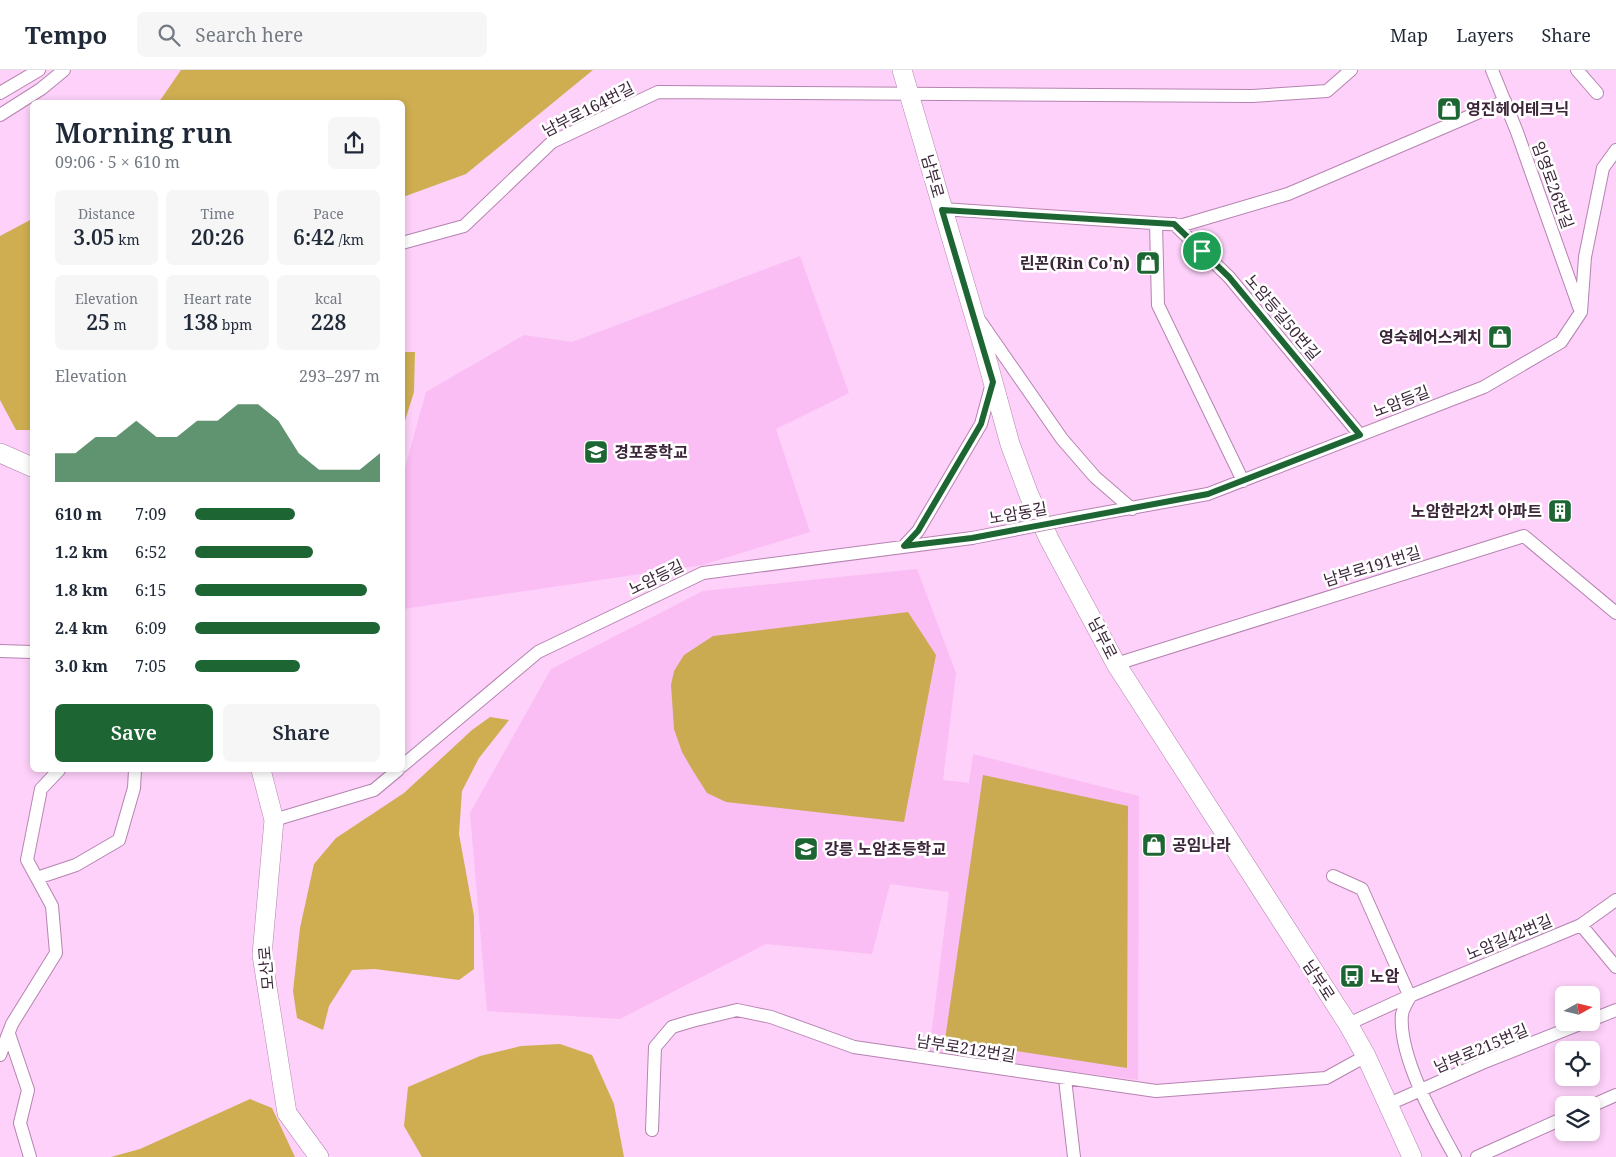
<!DOCTYPE html>
<html lang="en">
<head>
<meta charset="utf-8">
<style>
  :root { --surface:#fff; --page:#f6f6f7; --text:#1f2937; --muted:#747a83; --line:#e0e1e3; --accent:#1d6633 }
  body { margin:0; font-family:"Noto Serif","Noto Sans KR",serif; background:var(--page); color:var(--text); height:100vh; display:flex; flex-direction:column; font-size:19px; white-space:nowrap }
  * { box-sizing:border-box; margin:0 }
  p { font-size:16px; color:var(--muted) }
  .icon { flex:none; width:28px; height:28px; fill:none; stroke:currentColor; stroke-width:2; stroke-linecap:round; stroke-linejoin:round }
  .map { position:relative; flex:1; overflow:hidden }
  .side { position:absolute; left:30px; top:30px; width:375px; height:672px; display:flex; flex-direction:column; background:var(--surface); border-radius:8px; box-shadow:0 2px 8px #0003 }
  .side>* { flex:none }
  .needle { width:32px; rotate:82deg }
  .fabs { position:absolute; left:1555px; top:916px; display:grid; gap:10px }
  .fabs a { display:grid; place-items:center; width:45px; height:45px; border-radius:8px; background:var(--surface); box-shadow:0 2px 8px #0003; font-size:25px }
  .pin { position:absolute; display:grid; place-items:center; width:42px; height:42px; color:#fff; margin:-21px; border:2px solid #fff; border-radius:50%; box-shadow:0 1px 5px #0007 }
  .round { display:grid; place-items:center; flex:none; width:52px; height:52px; border-radius:8px; background:var(--page) }
  .head { display:flex; align-items:center; justify-content:space-between; height:85px; padding:0 25px }
  h1 { font-size:28px; font-weight:600; line-height:38px }
  .figures { display:grid; grid-template-columns:repeat(3,1fr); gap:8px; height:85px; padding:5px 25px }
  .figures div { display:grid; align-content:center; border-radius:8px; background:var(--page); text-align:center }
  .figures b { font-size:21px; font-weight:600 }
  .figures small { font-size:14px; font-weight:400 }
  .figures p { font-size:14px }
  .chart { height:140px; padding:10px 25px }
  .chart p { display:flex; justify-content:space-between }
  .chart svg { width:100%; height:90px; margin-top:5px; fill:var(--accent); opacity:.7 }
  .action { display:flex; gap:10px; margin-top:auto; padding:10px 25px }
  .action a { flex:1; height:58px; border-radius:8px; background:var(--accent); color:#fff; font-size:20px; font-weight:600; line-height:58px; text-align:center }
  .action a+a { background:var(--page); color:var(--text) }
  ul { padding:0 25px; list-style:none; font-size:16px }
  li { display:grid; grid-template-columns:80px 60px 1fr; align-items:center; height:38px }
  li i { height:12px; border-radius:6px; background:var(--accent) }
  header { display:flex; align-items:center; gap:30px; box-sizing:border-box; height:70px; padding:0 25px; background:var(--surface); border-bottom:1px solid var(--line) }
  header strong { font-size:24px }
  nav { display:flex; gap:28px; margin-inline-start:auto; font-size:18px }
  .search { width:350px; height:45px; background:var(--page); display:flex; align-items:center; gap:12px; box-sizing:border-box; padding:0 18px; border-radius:8px; color:var(--muted); font-size:19px }
  .map>svg:first-child { display:block }
  .built { fill:#fabef4 }
  .green { fill:#cbab52 }
  .forest { fill:#cfae52 }
  .lines { fill:none; stroke-linecap:round; stroke-linejoin:round }
  .street-casing { stroke:#b683b1; stroke-width:14 }
  .secondary-casing { stroke:#b683b1; stroke-width:20 }
  .street { stroke:#fff; stroke-width:12 }
  .secondary { stroke:#fff; stroke-width:19 }
  .street-bridge-casing { stroke:#b683b1; stroke-width:14; stroke-linecap:butt }
  .street-bridge { stroke:#fff; stroke-width:12 }
  .route-casing { stroke:#fff; stroke-width:10 }
  .route { stroke:#1d6633; stroke-width:6 }
  .labels { text-anchor:middle; dominant-baseline:central; stroke-width:5; stroke-linejoin:round; paint-order:stroke }
  .street-label { font-size:16px; fill:#3c273a; stroke:#fff }
  .poi-label { font-size:16px; font-weight:bold; fill:#3c273a; stroke:#fff; text-anchor:start }
</style>
</head>
<body>
<header>
<strong>Tempo</strong>
<div class="search"><svg class="icon" aria-label="search" viewBox="0 0 24 24"><circle cx="10" cy="10" r="6"/><path d="M15 15l6 6"/></svg>Search here</div>
<nav><a>Map</a><a>Layers</a><a>Share</a></nav>
</header>
<div class="map">
<svg width="1616" height="1087" viewBox="0 0 1616 1087">
  <rect width="100%" height="100%" fill="#fdd1f9"/>
  <!-- built -->
  <path class="built" d="M800 186 849 323 776 359 810 462 702 495 403 539V405L426 322 524 265 572 272Z
    M917 499 956 603 943 710 969 713 973 684 1139 726 1138 1010 929 983 949 822 890 814 872 884 766 874 620 949 487 941 470 743 551 599 703 521Z"/>
  <!-- green -->
  <path class="green" d="M908 542 936 585 904 752 726 732 707 723 693 701 682 682 674 659 671 615 674 601 684 585 713 566Z
    M983 705 1128 736 1127 998 945 970Z"/>
  <!-- forest -->
  <path class="forest" d="M181 0H593L466 104 403 127 402 32H159Z
    M32 149V360H16L0 330V166Z
    M403 282H415L414 322 403 357Z
    M490 647 509 650 479 688 462 721 459 764 474 846V899L459 910 375 899 352 900 329 936 323 960 297 948 293 921 300 858 314 794 336 768 404 723 472 660Z
    M560 974 592 985 614 1034 624 1087H422L404 1056 408 1017 480 986 521 976Z
    M250 1029 272 1038 295 1087H111L140 1079Z"/>
  <g class="lines">
    <defs>
      <path id="street" d="M1492 0 1517 62 1579 237
        M1577 0 1597 23
        M0 23 39 0
        M0 45 41 19 64 0
        M942 139 1183 155 1288 124 1505 31
        M1156 153 1158 235 1243 411
        M1174 154 1229 207 1360 365
        M402 173 464 156 552 72 658 22 1252 26 1327 21 1351 0
        M980 251 1062 369 1095 407 1132 439
        M1070 449 1208 424 1484 317 1561 272 1581 242 1585 187 1603 98 1616 80
        M904 476 918 461 981 354 992 313
        M0 581 32 582
        M1116 594 1524 466 1616 543
        M402 696 538 582 703 503 972 468
        M274 750 374 720 398 700
        M1333 806 1362 819 1410 927C1407 932 1403 939 1402 944 1398 986 1435 1051 1455 1087
        M37 808 76 795 119 770 134 718 135 700
        M1581 855 1616 897
        M1591 950 1616 940
        M1348 954 1405 928 1581 855 1616 830
        M9 964 28 1020 20 1053 30 1087
        M0 985 12 954 56 883 52 836 27 790 41 719 59 700
        M1065 1009 1074 1087
        M1389 1034 1482 993 1585 952
        M1591 1036 1616 1025
        M652 1060 655 977 672 957 692 951 737 940 771 947 854 977 1156 1021 1326 1008 1366 986
        M1477 1087 1564 1048"/>
      <path id="secondary" d="M902 0 984 279 1010 374 1029 425 1049 469 1116 594 1348 954 1366 986 1412 1087
        M0 383 32 397
        M261 700 274 750 262 885 287 1043 319 1087"/>
    </defs>
    <!-- street casing -->
    <use href="#street" class="street-casing"/>
    <!-- secondary casing -->
    <use href="#secondary" class="secondary-casing"/>
    <!-- street -->
    <use href="#street" class="street"/>
    <!-- secondary -->
    <use href="#secondary" class="secondary"/>
    <defs>
      <path id="street-bridge" d="M972 468 1070 449"/>
    </defs>
    <!-- street-bridge casing -->
    <use href="#street-bridge" class="street-bridge-casing"/>
    <!-- street-bridge -->
    <use href="#street-bridge" class="street-bridge"/>
  </g>
  <g class="lines">
    <defs>
      <path id="route" d="M942 140 1174 154 1229 207 1360 365 1208 424 972 468 904 476 918 461 981 354 993 312Z"/>
    </defs>
    <!-- route casing -->
    <use href="#route" class="route-casing"/>
    <!-- route -->
    <use href="#route" class="route"/>
  </g>
  <!-- icons -->
  <defs>
    <symbol id="shop-square" viewBox="-11 -11 22 22"><rect x="-9" y="-9" width="18" height="18" rx="4" fill="#1d6633" stroke="#fff"/><path d="M-5-2.5h2.3a2.7 3.5 0 0 1 5.4 0H5L5.5 6h-11ZM-1.5-2.5h3a1.5 2.3 0 0 0-3 0Z" fill="#fff"/></symbol>
    <symbol id="school-square" viewBox="-11 -11 22 22"><rect x="-9" y="-9" width="18" height="18" rx="4" fill="#1d6633" stroke="#fff"/><path d="M0-5L7-2L0 1L-7-2ZM-4 1L0 2.5L4 1V4Q0 6-4 4Z" fill="#fff"/></symbol>
    <symbol id="building-square" viewBox="-11 -11 22 22"><rect x="-9" y="-9" width="18" height="18" rx="4" fill="#1d6633" stroke="#fff"/><path d="M-4-6H4V6H1V3H-1V6H-4ZM-2.5-4.3h1.7v1.8h-1.7ZM.8-4.3h1.7v1.8H.8ZM-2.5-1h1.7V.8h-1.7ZM.8-1h1.7V.8H.8Z" fill="#fff"/></symbol>
    <symbol id="bus-square" viewBox="-11 -11 22 22"><rect x="-9" y="-9" width="18" height="18" rx="4" fill="#1d6633" stroke="#fff"/><path d="M-5-6H5V4H4V6H2V4H-2V6H-4V4H-5ZM-3.5-4V0h7V-4ZM-3.5 1.2v1.5H-2V1.2ZM2 1.2v1.5H3.5V1.2Z" fill="#fff"/></symbol>
  </defs>
  <g fill-rule="evenodd">
    <use href="#shop-square" x="1435" y="25" width="28" height="28"/>
    <use href="#shop-square" x="1134" y="179" width="28" height="28"/>
    <use href="#shop-square" x="1486" y="253" width="28" height="28"/>
    <use href="#school-square" x="582" y="368" width="28" height="28"/>
    <use href="#building-square" x="1546" y="427" width="28" height="28"/>
    <use href="#shop-square" x="1140" y="761" width="28" height="28"/>
    <use href="#school-square" x="792" y="765" width="28" height="28"/>
    <use href="#bus-square" x="1338" y="892" width="28" height="28"/>
  </g>
  <g class="labels">
    <!-- street labels -->
    <g class="street-label">
      <text transform="translate(588 39) rotate(-27)">남부로164번길</text>
      <text transform="translate(933 106) rotate(74)">남부로</text>
      <text transform="translate(1553 115) rotate(70)">임영로26번길</text>
      <text transform="translate(1283 247) rotate(50)">노암등길50번길</text>
      <text transform="translate(1401 331) rotate(-21)">노암등길</text>
      <text transform="translate(1018 443) rotate(-10)">노암동길</text>
      <text transform="translate(1372 496) rotate(-17)">남부로191번길</text>
      <text transform="translate(656 507) rotate(-26)">노암등길</text>
      <text transform="translate(1103 568) rotate(63)">남부로</text>
      <text transform="translate(1509 867) rotate(-23)">노암길42번길</text>
      <text transform="translate(266 898) rotate(-95)">모산로</text>
      <text transform="translate(1319 910) rotate(57)">남부로</text>
      <text transform="translate(966 978) rotate(9)">남부로212번길</text>
      <text transform="translate(1481 978) rotate(-23)">남부로215번길</text>
    </g>
    <!-- poi labels -->
    <g class="poi-label">
      <text x="1466" y="39">영진헤어테크닉</text>
      <text x="1130" y="193" text-anchor="end">린꼰(Rin Co'n)</text>
      <text x="1482" y="267" text-anchor="end">영숙헤어스케치</text>
      <text x="614" y="382">경포중학교</text>
      <text x="1542" y="441" text-anchor="end">노암한라2차 아파트</text>
      <text x="1172" y="775">공임나라</text>
      <text x="824" y="779">강릉 노암초등학교</text>
      <text x="1370" y="906">노암</text>
    </g>
  </g>
</svg>
<div class="fabs">
<a><svg class="needle" viewBox="-14 -14 28 28"><path d="M0-13l5 13h-10z" fill="#e53935"/><path d="M0 13l5-13h-10z" fill="#747a83"/></svg></a>
<a><svg class="icon" aria-label="locate" viewBox="0 0 24 24"><circle cx="12" cy="12" r="6"/><path d="M12 2v4M12 18v4M2 12h4M18 12h4"/></svg></a>
<a><svg class="icon" aria-label="layers" viewBox="0 0 24 24"><path d="M12 4l9 5-9 5-9-5zM3 14l9 5 9-5"/></svg></a>
</div>
<div class="pin" style="left:1202px;top:181px;background:#1e9e55"><svg class="icon" aria-label="arrive" viewBox="0 0 24 24"><path d="M6 21V4h12l-3 4 3 4H6"/></svg></div>
<section class="side">
<div class="head"><div><h1>Morning run</h1><p>09:06 · 5 × 610 m</p></div><a class="round"><svg class="icon" aria-label="share" viewBox="0 0 24 24"><path d="M12 15V3M7 8l5-5 5 5M5 13v7h14v-7"/></svg></a></div>
<div class="figures">
<div><p>Distance</p><b>3.05<small> km</small></b></div>
<div><p>Time</p><b>20:26</b></div>
<div><p>Pace</p><b>6:42<small> /km</small></b></div>
</div>
<div class="figures">
<div><p>Elevation</p><b>25<small> m</small></b></div>
<div><p>Heart rate</p><b>138<small> bpm</small></b></div>
<div><p>kcal</p><b>228</b></div>
</div>
<div class="chart"><p><span>Elevation</span>293–297 m</p>
<svg viewBox="0 0 160 44" preserveAspectRatio="none"><path d="M0 44V30L10 30L20 22L30 22L40 14L50 22L60 22L70 14L80 14L90 6L100 6L110 14L120 30L130 38L140 38L150 38L160 30V44z"/></svg>
</div>
<ul>
<li><b>610 m</b>7:09<i style="width:54%"></i></li>
<li><b>1.2 km</b>6:52<i style="width:64%"></i></li>
<li><b>1.8 km</b>6:15<i style="width:93%"></i></li>
<li><b>2.4 km</b>6:09<i style="width:100%"></i></li>
<li><b>3.0 km</b>7:05<i style="width:57%"></i></li>
</ul>
<div class="action"><a>Save</a><a>Share</a></div>
</section>
</div>
</body>
</html>
